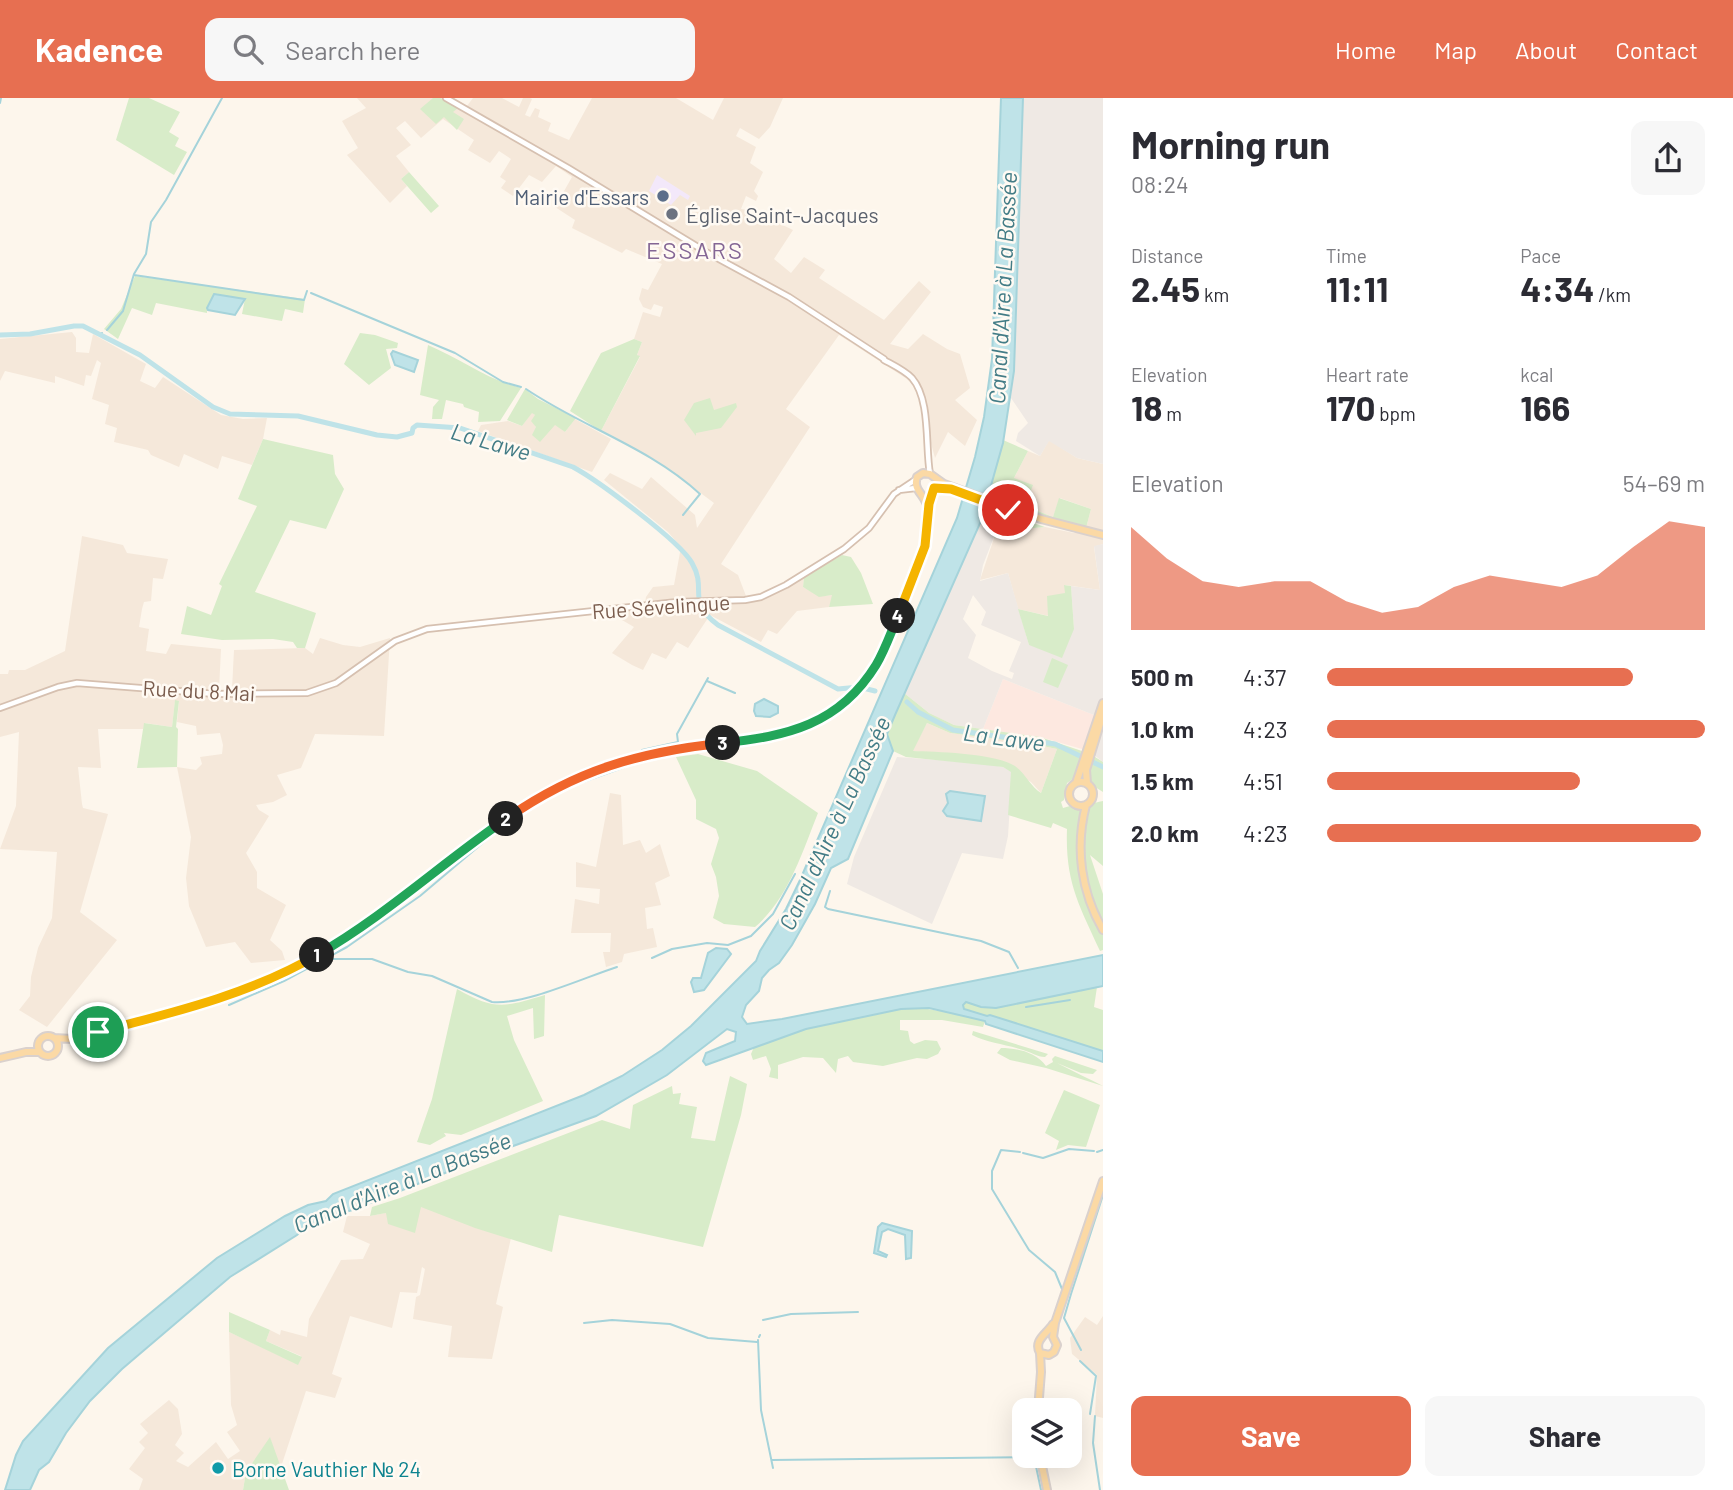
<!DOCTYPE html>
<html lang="en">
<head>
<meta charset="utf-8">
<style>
  :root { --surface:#fff; --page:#f7f7f7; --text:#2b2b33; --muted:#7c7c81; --accent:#e76f51 }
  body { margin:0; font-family:Barlow,sans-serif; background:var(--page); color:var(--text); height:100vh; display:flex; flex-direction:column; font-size:26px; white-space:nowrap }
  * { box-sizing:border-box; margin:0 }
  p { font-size:23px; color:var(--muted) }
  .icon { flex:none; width:38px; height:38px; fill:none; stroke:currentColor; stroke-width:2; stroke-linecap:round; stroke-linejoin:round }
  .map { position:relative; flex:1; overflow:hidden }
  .panel { display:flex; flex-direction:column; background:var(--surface); width:630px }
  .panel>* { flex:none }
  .fabs { position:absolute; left:1012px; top:1300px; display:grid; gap:14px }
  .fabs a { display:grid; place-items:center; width:70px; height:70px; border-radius:14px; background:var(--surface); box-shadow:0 7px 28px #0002; font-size:35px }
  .pin { position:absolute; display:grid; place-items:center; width:60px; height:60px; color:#fff; margin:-30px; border:4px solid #fff; border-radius:50%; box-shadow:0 2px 7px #0007 }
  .km { position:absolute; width:35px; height:35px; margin:-18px; border-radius:50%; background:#222; color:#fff; font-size:19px; line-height:35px; text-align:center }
  .round { display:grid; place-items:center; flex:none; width:74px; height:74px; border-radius:14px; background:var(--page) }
  .head { display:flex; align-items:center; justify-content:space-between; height:119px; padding:0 28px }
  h1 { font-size:38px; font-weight:700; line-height:52px }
  .stats { display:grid; grid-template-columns:repeat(3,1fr); gap:10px; height:119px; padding:7px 28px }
  .stats div { display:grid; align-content:center }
  .stats b { font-size:35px; font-weight:700 }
  .stats small { font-size:19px; font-weight:400 }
  .stats p { font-size:19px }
  .chart { height:196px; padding:14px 28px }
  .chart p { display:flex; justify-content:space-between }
  .chart svg { width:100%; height:126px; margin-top:7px; fill:var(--accent); opacity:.7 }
  .cta { display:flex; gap:14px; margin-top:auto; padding:14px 28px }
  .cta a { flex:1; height:80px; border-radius:14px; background:var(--accent); color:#fff; font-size:28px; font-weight:700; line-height:80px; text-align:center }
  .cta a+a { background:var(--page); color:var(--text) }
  ul { padding:0 28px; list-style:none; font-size:23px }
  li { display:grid; grid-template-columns:112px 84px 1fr; align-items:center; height:52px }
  li i { height:18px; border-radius:9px; background:var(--accent) }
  header { display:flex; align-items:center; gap:42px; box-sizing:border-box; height:98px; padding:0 35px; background:var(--accent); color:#fff }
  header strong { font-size:33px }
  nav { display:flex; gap:38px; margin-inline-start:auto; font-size:24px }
  .search { width:490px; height:63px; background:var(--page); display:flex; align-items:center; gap:18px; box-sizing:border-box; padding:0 24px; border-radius:14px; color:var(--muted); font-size:26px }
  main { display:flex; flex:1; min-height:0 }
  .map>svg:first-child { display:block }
  .residential { fill:#f5e8da }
  .commercial { fill:#fde8e0 }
  .industrial { fill:#efe9e4; fill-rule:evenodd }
  .education { fill:#f3e8fa }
  .green { fill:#d8ecc9; fill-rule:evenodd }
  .water { fill:#bfe3e8; stroke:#a5d3da; stroke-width:2 }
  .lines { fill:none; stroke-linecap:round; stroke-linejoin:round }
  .stream { stroke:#a5d3da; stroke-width:2 }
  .river { stroke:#bfe3e8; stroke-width:5 }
  .secondary-casing { stroke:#d6c0b0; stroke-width:8 }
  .primary-casing { stroke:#dad1cd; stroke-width:10 }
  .secondary { stroke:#fff; stroke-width:4.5 }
  .primary { stroke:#fbd9a5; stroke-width:6 }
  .split-1-casing { stroke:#fff; stroke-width:14 }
  .split-2-casing { stroke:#fff; stroke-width:14 }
  .split-3-casing { stroke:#fff; stroke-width:14 }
  .split-4-casing { stroke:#fff; stroke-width:14 }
  .split-5-casing { stroke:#fff; stroke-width:14 }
  .split-1 { stroke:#f5b400; stroke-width:9 }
  .split-2 { stroke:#22a559; stroke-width:9 }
  .split-3 { stroke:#f0652b; stroke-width:9 }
  .split-4 { stroke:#22a559; stroke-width:9 }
  .split-5 { stroke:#f5b400; stroke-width:9 }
  .service-dot { fill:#5c6f8a; stroke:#fffaf3; stroke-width:2.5 }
  .worship-dot { fill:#6b7280; stroke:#fffaf3; stroke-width:2.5 }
  .culture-dot { fill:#0f9aa8; stroke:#fffaf3; stroke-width:2.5 }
  .labels { text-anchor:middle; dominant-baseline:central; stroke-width:5; stroke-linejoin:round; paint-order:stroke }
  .service-label { font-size:21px; fill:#4e5e75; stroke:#fffaf3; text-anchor:end }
  .worship-label { font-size:21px; fill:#5b616d; stroke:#fffaf3; text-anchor:start }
  .street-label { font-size:21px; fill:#7a5c4d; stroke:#fffaf3 }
  .culture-label { font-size:21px; fill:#0d838f; stroke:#fffaf3; text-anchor:start }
  .water-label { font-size:23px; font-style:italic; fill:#437c86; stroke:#fffaf3 }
  .quarter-label { font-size:24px; letter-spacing:2px; fill:#846695; stroke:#fffaf3 }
</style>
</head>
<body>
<header>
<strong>Kadence</strong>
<div class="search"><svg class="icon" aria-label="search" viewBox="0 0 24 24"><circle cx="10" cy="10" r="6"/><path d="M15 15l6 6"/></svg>Search here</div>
<nav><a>Home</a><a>Map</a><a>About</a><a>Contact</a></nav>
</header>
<main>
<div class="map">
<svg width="1103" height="1392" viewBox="0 0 1103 1392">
  <rect width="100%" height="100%" fill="#fdf6ec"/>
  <!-- residential -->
  <path class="residential" d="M357 0H454L467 8 473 0H502L519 9 523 0H530L532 1 525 17 530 19 535 10 540 12 538 19 551 25 548 33 569 42 592 0H676L713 22 724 0H783L770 29 759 41 740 30 736 38 756 49 750 65 763 74 754 93 758 98 756 103 746 98 741 111 754 113 793 132 774 161 791 175 804 159 825 172 819 180 884 222 919 183 931 194 890 246 908 251 923 236 947 251 960 256 970 290 955 302 977 322 965 348 948 334 935 360 916 290 907 281 839 237 786 311 810 329 721 466 738 477 746 498 761 502 804 479 803 489 819 498 833 497 829 509 797 513 777 536 768 532 761 544 710 517 688 550 677 544 666 561 652 555 643 572 632 567 612 555 634 529 610 515 645 505 646 499 653 489 674 487 681 449 668 434 604 382 610 375 642 391 651 379 695 417 697 430 714 405 663 367 601 333 640 259 637 257 642 244 634 241 643 214 660 219 663 209 654 206 651 212 643 209 639 201 642 190 648 192 662 166 626 151 622 155 572 130 575 122 555 109 572 79 556 68 542 84 529 77 513 98 501 90 506 83 500 79 511 61 499 53 490 65 468 52 474 42 443 21 421 40 405 23 396 30 411 47 396 58 409 74 401 81 407 88 390 105 347 57 358 50 342 23 366 10Z
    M72 234 76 240V254L89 255 93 236 146 266 140 283 155 290 163 279 221 317 243 321 267 320 263 341 252 367 222 358 218 371 184 356 179 369 151 357 148 352 114 344 117 330 105 326 109 307 92 301 101 265 97 262 91 278 86 277 84 288 55 278V285L5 273 0 283V241Z
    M532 314 535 317 536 331 555 326 565 334 575 321 611 341 592 374 478 333 481 327 508 323 522 328Z
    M1049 342 1077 360 1103 366V446L1094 449 1100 492 1065 487V495L1049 507V518L1018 511 1008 475 980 482 994 440 1023 431 1045 429 1074 435 1086 430 1091 411 1060 400 1053 419 1025 408 1014 380 1028 353 1040 358Z
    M82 438 123 447 127 455 168 461 163 481 153 480 151 503 144 504 142 511 139 529 149 531 146 553 166 556 171 546 221 551 219 592 232 591 234 552 305 550 313 556 320 540 343 547 360 549 390 540 384 638 315 636 301 670 277 677 287 697 273 704 256 707 259 712 269 718 246 755 257 774V790L286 807 270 842 282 853 285 862 251 865 235 844 206 849 189 808 186 780 191 739 177 669 196 672 202 666 200 659 222 656 223 647 220 635 197 637 196 628 177 624 179 603H175L172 629 145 625 143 631H98L101 670 78 669 82 706 83 710 108 716 80 814 117 842 47 929 19 912 30 898 31 879 38 850 52 820 57 754 0 751 16 708 19 634 0 639V576H8L9 572H25L65 553Z
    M927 625 950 635 1033 646 1057 651 1041 695 1031 684 989 660 912 653Z
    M610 695 621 697 623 747 640 742 646 755 660 746 670 778 655 785 661 807 645 810 647 831 653 830 657 849 624 856 622 864 606 869 603 854H610L611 835H571L575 801 599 806 600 791 576 789V764L596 769Z
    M420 1108 511 1140 496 1206 503 1209 492 1261 448 1259 452 1228 413 1221 416 1199 420 1197 425 1171 422 1169 417 1195 400 1194 392 1230 350 1218 332 1276 342 1280 335 1300 306 1293 280 1372 270 1340 246 1374 243 1392H139L143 1381 129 1371 145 1350 139 1344 148 1335 140 1326 169 1302 178 1311 182 1336 175 1347 184 1355 176 1363 188 1369 216 1344 228 1361 240 1353 227 1334 237 1327 231 1307 229 1234 298 1266 301 1258 266 1243 270 1232 280 1237 281 1232 307 1239 309 1221 341 1162 363 1161 370 1146 343 1134 347 1118H370Z
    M1103 1218V1320L1095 1318 1097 1277 1072 1256 1070 1240 1085 1219 1097 1227Z"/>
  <!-- commercial -->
  <path class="commercial" d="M1003 581 1094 617H1101L1089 653 1040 639 983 631Z"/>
  <!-- industrial -->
  <path class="industrial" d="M1022 0H1103V366L1077 360 1049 343 1040 358 1016 343 1018 335 1028 325 1011 300 1016 220Z
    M981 424 997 431 983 467 980 483 1008 475 1029 547 1074 531 1071 488 1100 492 1094 448 1103 446V664L1089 653 1100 617H1094L1003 581 983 631 954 627 939 620 929 615 904 595ZM973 497 986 514 981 527 1021 544 1009 573 1014 575 1012 581 992 573 968 560 976 537 963 521Z
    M897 659 982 665 1003 669 1012 674 1008 738 1003 761 962 755 932 826 847 786 854 759Z"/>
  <!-- education -->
  <path class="education" d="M657 77 690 98 688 102 680 97 671 107 649 93Z"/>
  <!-- green -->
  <path class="green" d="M129 0H149L180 14 169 34 179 40 175 48 187 54 174 77 116 42Z
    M433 0H440L458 10 453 14 464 21 457 32 444 19 436 26 420 11Z
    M409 74 439 108 431 115 401 81Z
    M135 178 305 201 303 215 285 211 282 223 242 216 245 201 207 210V215L156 205 152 217 132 210 118 241 104 231 121 211Z
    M360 235 375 237 398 245 397 250 386 251 391 270 369 287 344 266Z
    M634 241 642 244 637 257 640 258 601 333 570 313 601 255Z
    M428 247C459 260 488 282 521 290L500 323 478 324 479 314 464 309 463 306 446 302 442 321H432L433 309 439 302 420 297Z
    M525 291 538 301 576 320 565 334 555 327 540 344 532 337 536 329 531 323 535 317 532 315 522 328 507 322Z
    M710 300 714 312 736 305 737 309 721 330 696 335V338L684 322 694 305Z
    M263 341 333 357 335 376 344 391 326 431 290 422 255 494 316 515 305 550H297L293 544 273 541 222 542 181 536 187 508 211 517 222 488 219 486 257 408 238 401Z
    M1003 342 1028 353 1014 380 1033 387 1025 408 1053 419 1059 400 1091 411 1086 430 1053 422 989 398Z
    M986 409 1045 429 1023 431 994 440 997 431 981 424Z
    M842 457 851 459 861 475 873 506 829 509 832 497 819 499 803 489 804 479Z
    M1064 487 1071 488 1074 531 1062 560 1029 547 1018 511 1048 518 1047 498 1065 495Z
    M1052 560 1068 567 1058 590 1043 584Z
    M904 595 929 615 954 627 1040 639 1082 653 1076 679 1067 685 1064 702 1061 704 1063 710 1070 708 1074 710C1085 709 1092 705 1103 703V768L1090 757 1103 796V852L1100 853C1079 807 1065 784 1067 731L1053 725 1051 730 1008 717 1011 674 1003 669 906 659 893 653 887 636ZM927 625 950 635 1033 646 1057 651 1041 695C1031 689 1025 675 1015 668 994 655 938 654 913 653Z
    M175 602 179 603 176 629 178 631 177 669 137 670 144 625 172 629Z
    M698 656 757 673 818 715C802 755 788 801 755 829L724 826 713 820 719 798 716 779 711 766 719 740 716 731 696 721V702L676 659Z
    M1092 657 1103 664V694L1095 689 1088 679Z
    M1097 889 1094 909 1103 912V953L990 917 987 918 964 911 963 907 966 904 981 909 996 910Z
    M457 891C496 913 504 909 545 897L544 938 534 941 533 910 507 918 514 942 543 1003 461 1037 444 1035 446 1038 430 1047 417 1044 432 1001Z
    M915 909 965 917 985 923 983 929 942 922H900V932L908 933 910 943 914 946 925 942 937 943 941 951 938 956 927 961 917 960 883 968 853 964 848 958 838 961 836 975 823 960 803 959 778 967V981L769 979 771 971 766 958 753 962 751 956 754 949C802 926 862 916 915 909Z
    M973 933 1048 956 1045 959C1037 959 1031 954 1023 952 1005 946 988 945 972 937Z
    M1001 950C1017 950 1036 954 1046 968L1053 964 1052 961 1055 958 1097 972 1093 976 1081 975 1057 965C1073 973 1089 981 1103 988L1046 970 1010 962 997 955Z
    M730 978 747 986 741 1017 703 1149 559 1117 552 1154 475 1130 421 1109 415 1135 388 1126 386 1115 370 1118 372 1109 400 1100 602 1022 630 1031 633 1007 672 988 673 996 681 995 679 1006 697 1009 691 1040 715 1043Z
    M1064 992 1100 1007 1086 1049 1068 1047 1056 1052 1059 1043 1045 1035Z
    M229 1214 270 1232 266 1243 302 1259 298 1267 229 1234Z
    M270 1339 289 1392H243L246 1374Z"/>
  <!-- water -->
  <path class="water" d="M1001 0H1023L1014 273 1003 345 981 423 895 617 887 636 893 653 848 761 831 770 815 806 792 847 779 865 769 872 762 880 759 893 746 907 742 919 747 926 782 921 1103 857V888L996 910 981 909 966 904 963 907 964 911 987 918 990 917 1103 953V964L986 926 985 923 929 910 901 911 806 931 706 967 703 963 706 955 735 943 736 934 727 931 667 977 596 1018 505 1051 355 1111C334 1119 313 1119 297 1137L230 1179 122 1271 90 1303 66 1335 49 1364 39 1372 30 1392H5L16 1357 23 1343 108 1250 217 1160 285 1118 308 1107 326 1103 333 1096 584 997 622 978 662 952 691 928 756 863 760 853 786 811 800 782 957 420 975 359 984 319 992 261Z
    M214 196 245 201 235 217 208 212 207 210Z
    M393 253 418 262 414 274 395 267 391 256Z
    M764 601 778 608V615L770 619 756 618 754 613 755 606Z
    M950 693 985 698 981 723 947 718 943 713 948 705 946 696Z
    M716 850 727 851 731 856 704 892 694 894 691 884 693 880H701L708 855Z
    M882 1125 912 1133 911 1160 906 1161 905 1137 888 1131 882 1134 878 1153 887 1157 886 1159 874 1155 878 1129Z"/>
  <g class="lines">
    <!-- stream -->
    <path class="stream" d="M0 5 1 0
      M134 177 304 202 307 193
      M311 195 455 255 503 284 521 289
      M107 232 123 213 134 176 146 156 151 124 166 102 222 0
      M100 237 102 235
      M526 291C582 329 649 349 700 396L683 417
      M707 583 735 595
      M642 652 678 644 677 636 708 580
      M830 793 825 809 828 811 981 843 1009 854 1018 870
      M652 860 672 851 707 845 728 847 751 838 773 816 795 776
      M328 861H372L408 874 432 878 492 904C525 907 583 880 617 869
      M229 907 284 883 347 849 420 798 498 732 517 719 569 689 625 669
      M1026 909 1070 902
      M1020 1054 1001 1052 992 1073V1091L1029 1152 1055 1174 1062 1191
      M1097 1054 1103 1052
      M1023 1055 1043 1060 1069 1051 1094 1053
      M1071 1196 1103 1097
      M1071 1196 1064 1220 1081 1252
      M763 1222 791 1216 858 1214
      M584 1225 612 1222 670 1226 708 1240 757 1244
      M759 1239 760 1237
      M758 1242 761 1312 773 1370
      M1080 1263 1096 1278 1090 1316
      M1095 1318 1093 1345 1100 1392
      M1034 1359 1041 1392
      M772 1362 1031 1359"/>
    <!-- river -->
    <path class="river" d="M0 237 30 236 74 228H83L140 257 213 309 230 316 298 318 377 337 397 339 412 335 413 330 417 327 460 330 573 369C597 382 680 443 692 465 708 493 685 502 718 527L838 591 859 589 875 593
      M907 604 918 614 953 632 1055 646 1103 669"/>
    <defs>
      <path id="secondary" d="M446 0 568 70 706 154 789 199 884 261
        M884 262C893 267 904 272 912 280 931 302 925 348 930 376
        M899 392 916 390
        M0 610 58 589 77 585 216 596 307 595 336 585 395 543 427 531 677 504 745 502 761 499 786 487 844 451 869 430 894 396 915 382"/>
      <path id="primary" d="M928 410C925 396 912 392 917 379L923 375 930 376 944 386 1041 421 1103 437
        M1069 696a12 12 0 1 1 24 0a12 12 0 1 1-24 0Z
        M1076 685 1103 605
        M1087 685 1086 672 1103 616
        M1086 707C1075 750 1081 794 1103 832
        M38 948a10 10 0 1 1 20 0a10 10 0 1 1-20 0Z
        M54 940 72 941C174 916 276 888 365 828 441 774 509 706 597 672 652 650 701 650 758 641 806 633 848 611 875 568 887 551 893 529 901 510 910 489 921 468 926 446 929 428 928 411 932 393
        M0 960 26 954H40
        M1053 1239 1055 1225 1103 1083
        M1053 1239 1057 1247 1054 1254 1049 1257 1040 1255C1033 1242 1047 1236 1053 1226
        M1038 1312 1041 1274 1040 1255
        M1040 1358 1047 1392"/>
    </defs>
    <!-- secondary casing -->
    <use href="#secondary" class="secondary-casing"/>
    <!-- primary casing -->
    <use href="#primary" class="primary-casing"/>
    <!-- secondary -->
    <use href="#secondary" class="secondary"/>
    <!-- primary -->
    <use href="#primary" class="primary"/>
  </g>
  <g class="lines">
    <defs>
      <path id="split-1" d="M98 934C171 915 251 896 317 857"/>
      <path id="split-2" d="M317 857C385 818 442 765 506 721"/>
      <path id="split-3" d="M506 721C576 672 639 654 723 645"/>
      <path id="split-4" d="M723 645C787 638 839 627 876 567 885 552 891 534 898 518"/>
      <path id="split-5" d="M898 518 925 448 929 406 934 390 951 391 1008 412"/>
    </defs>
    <!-- split-1 casing -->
    <use href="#split-1" class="split-1-casing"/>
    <!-- split-2 casing -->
    <use href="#split-2" class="split-2-casing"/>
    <!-- split-3 casing -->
    <use href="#split-3" class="split-3-casing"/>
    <!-- split-4 casing -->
    <use href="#split-4" class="split-4-casing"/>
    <!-- split-5 casing -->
    <use href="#split-5" class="split-5-casing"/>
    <!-- split-1 -->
    <use href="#split-1" class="split-1"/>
    <!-- split-2 -->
    <use href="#split-2" class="split-2"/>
    <!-- split-3 -->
    <use href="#split-3" class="split-3"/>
    <!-- split-4 -->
    <use href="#split-4" class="split-4"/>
    <!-- split-5 -->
    <use href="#split-5" class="split-5"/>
  </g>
  <!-- markers -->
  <circle class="service-dot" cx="663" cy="98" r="7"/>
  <circle class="worship-dot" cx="672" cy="116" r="7"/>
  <circle class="culture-dot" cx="218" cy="1370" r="7"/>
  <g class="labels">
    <!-- service labels -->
    <g class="service-label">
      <text x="649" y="98">Mairie d'Essars</text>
    </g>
    <!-- worship labels -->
    <g class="worship-label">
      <text x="686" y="116">Église Saint-Jacques</text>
    </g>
    <!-- street labels -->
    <g class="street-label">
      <text transform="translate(661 508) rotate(-4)">Rue Sévelingue</text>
      <text transform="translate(199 592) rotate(3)">Rue du 8 Mai</text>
    </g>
    <!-- culture labels -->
    <g class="culture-label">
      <text x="232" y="1370">Borne Vauthier № 24</text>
    </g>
    <!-- water labels -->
    <g class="water-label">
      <text transform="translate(1002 190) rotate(-87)">Canal d'Aire à La Bassée</text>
      <text transform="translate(491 343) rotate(16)">La Lawe</text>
      <text transform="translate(1004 639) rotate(8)">La Lawe</text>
      <text transform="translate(834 725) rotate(-65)">Canal d'Aire à La Bassée</text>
      <text transform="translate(402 1084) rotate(-22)">Canal d'Aire à La Bassée</text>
    </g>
    <!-- quarter labels -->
    <g class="quarter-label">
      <text x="695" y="151">ESSARS</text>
    </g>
  </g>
</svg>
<div class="fabs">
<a><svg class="icon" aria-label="layers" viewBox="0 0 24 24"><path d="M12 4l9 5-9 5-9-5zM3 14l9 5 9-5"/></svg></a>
</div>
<div class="pin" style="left:98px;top:934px;background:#1e9e55"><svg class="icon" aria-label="arrive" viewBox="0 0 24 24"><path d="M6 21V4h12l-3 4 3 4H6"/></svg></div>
<div class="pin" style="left:1008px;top:412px;background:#d93025"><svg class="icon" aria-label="check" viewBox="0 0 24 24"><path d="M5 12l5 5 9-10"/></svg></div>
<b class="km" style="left:317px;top:857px">1</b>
<b class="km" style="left:506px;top:721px">2</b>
<b class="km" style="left:723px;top:645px">3</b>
<b class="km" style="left:898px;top:518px">4</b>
</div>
<section class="panel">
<div class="head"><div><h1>Morning run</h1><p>08:24</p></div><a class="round"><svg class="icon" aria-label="share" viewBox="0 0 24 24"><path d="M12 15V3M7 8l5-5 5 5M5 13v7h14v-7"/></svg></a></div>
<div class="stats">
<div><p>Distance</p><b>2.45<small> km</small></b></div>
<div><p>Time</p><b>11:11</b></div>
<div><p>Pace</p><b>4:34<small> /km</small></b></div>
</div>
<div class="stats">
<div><p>Elevation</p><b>18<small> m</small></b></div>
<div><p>Heart rate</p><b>170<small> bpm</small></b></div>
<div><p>kcal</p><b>166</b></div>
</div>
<div class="chart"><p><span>Elevation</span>54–69 m</p>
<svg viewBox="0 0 160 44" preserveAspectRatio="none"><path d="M0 44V8L10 19L20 27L30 29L40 27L50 27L60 34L70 38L80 36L90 29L100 25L110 27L120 29L130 25L140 15L150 6L160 8V44z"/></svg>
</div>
<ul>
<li><b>500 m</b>4:37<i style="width:81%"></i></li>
<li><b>1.0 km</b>4:23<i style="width:100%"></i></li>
<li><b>1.5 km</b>4:51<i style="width:67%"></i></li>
<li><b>2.0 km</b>4:23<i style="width:99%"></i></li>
</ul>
<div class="cta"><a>Save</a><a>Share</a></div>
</section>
</main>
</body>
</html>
